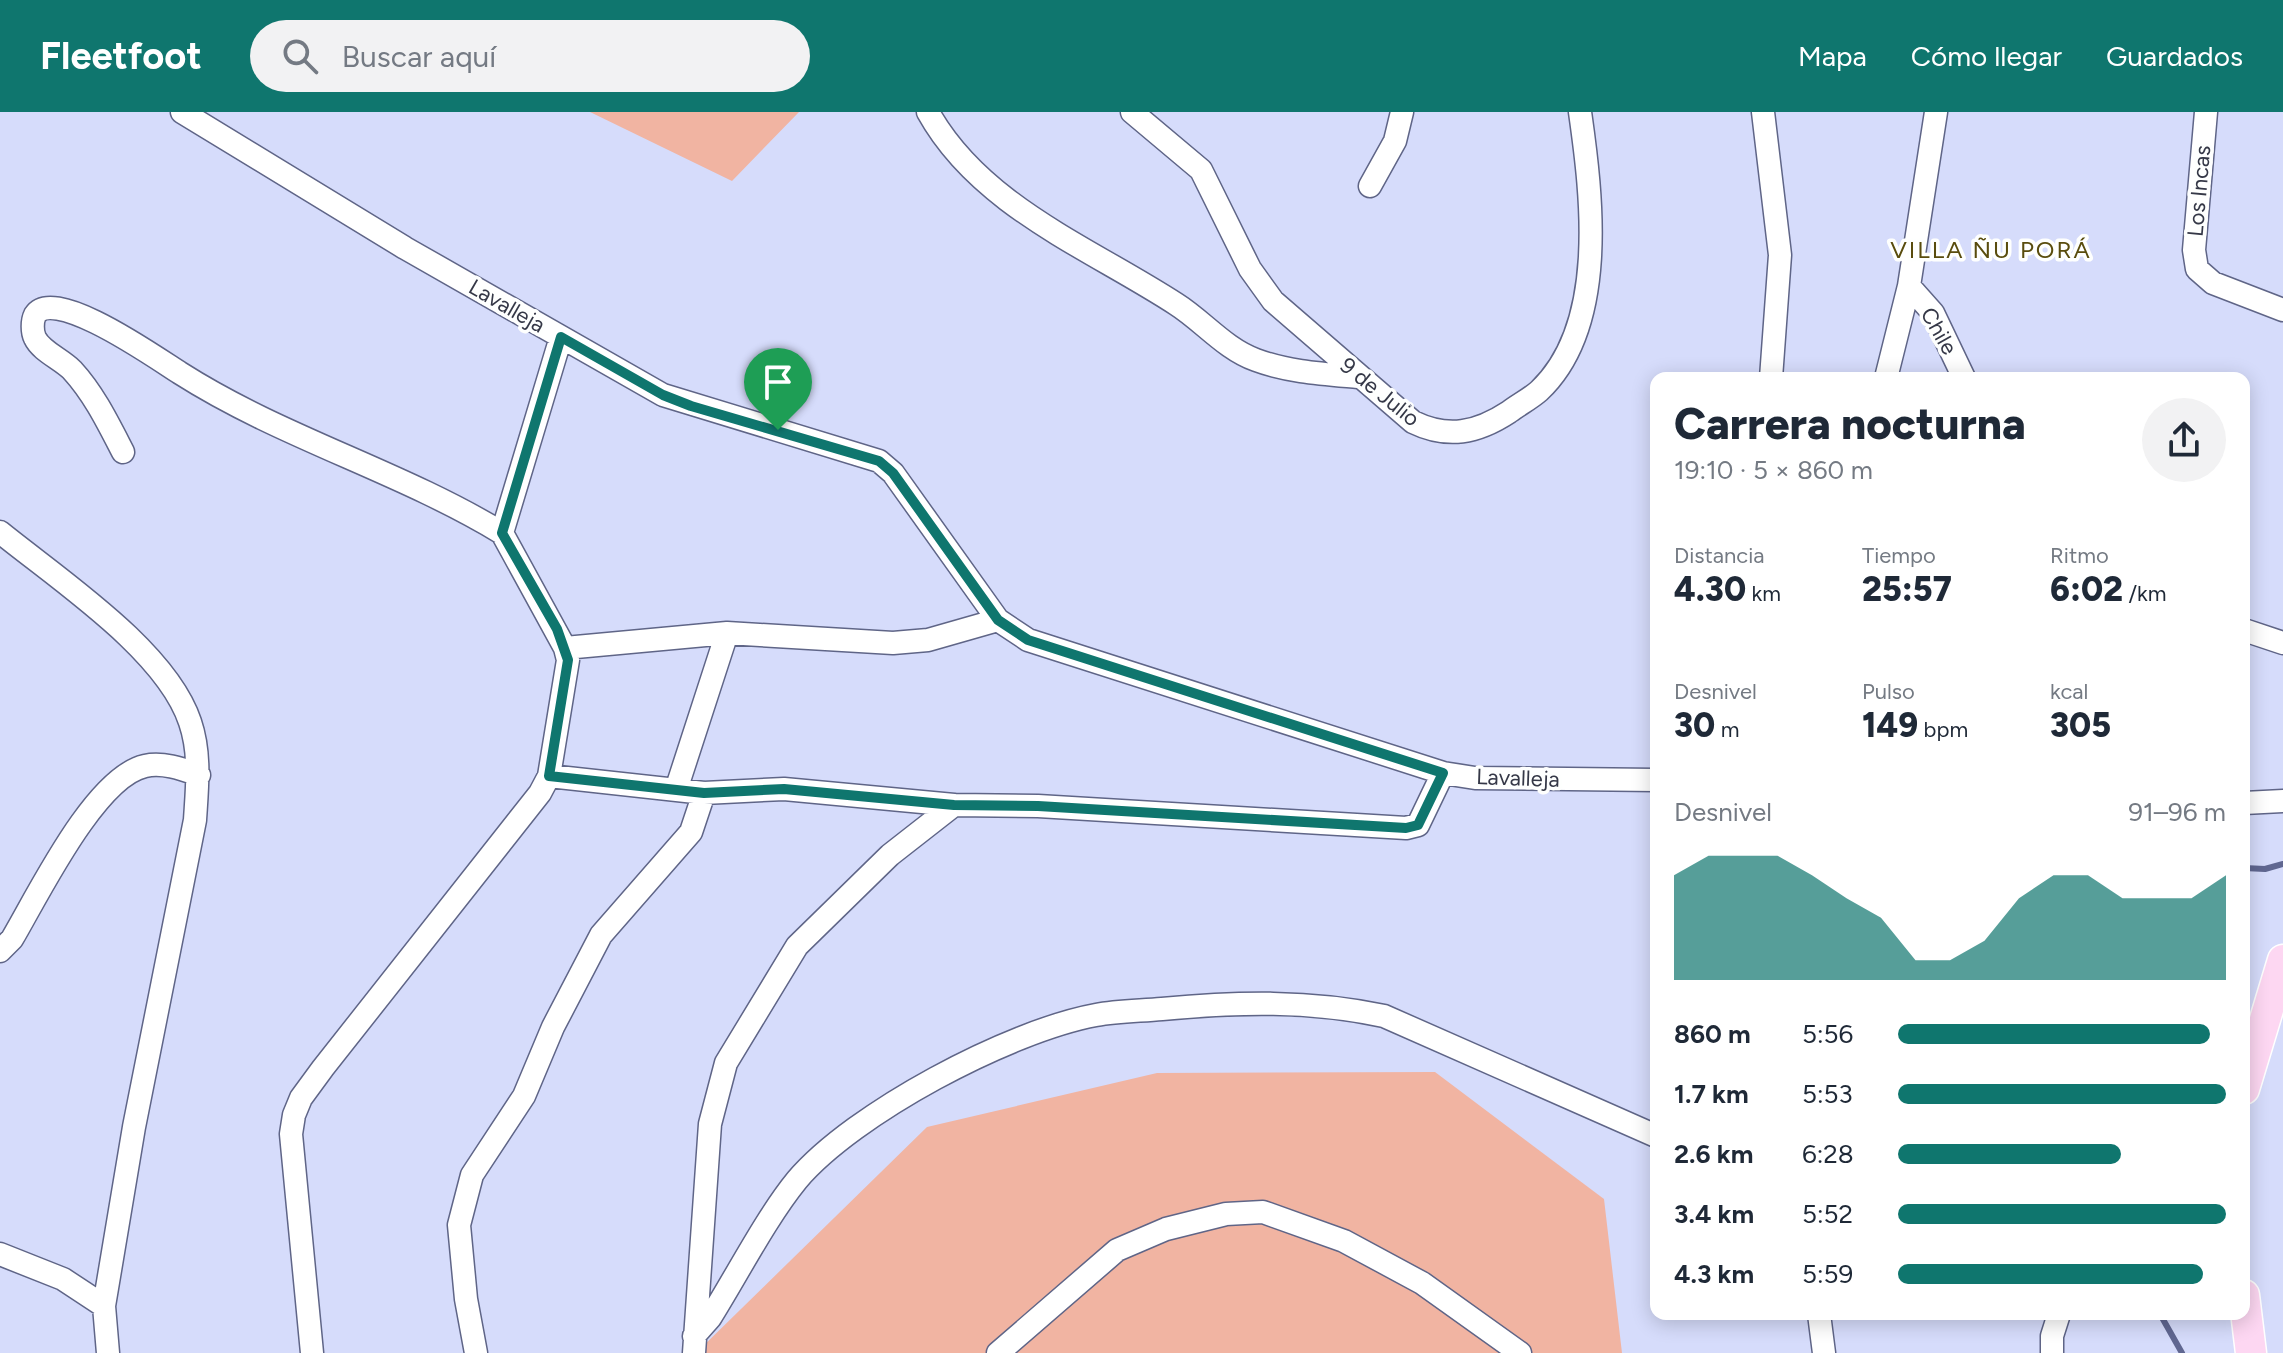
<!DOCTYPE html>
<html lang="es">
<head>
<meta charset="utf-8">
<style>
  :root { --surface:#fff; --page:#f2f2f3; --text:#1f2937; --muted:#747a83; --accent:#0f766e }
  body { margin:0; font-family:Figtree,sans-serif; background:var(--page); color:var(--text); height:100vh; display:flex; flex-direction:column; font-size:30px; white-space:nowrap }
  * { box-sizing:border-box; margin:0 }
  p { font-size:26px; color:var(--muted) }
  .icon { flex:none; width:44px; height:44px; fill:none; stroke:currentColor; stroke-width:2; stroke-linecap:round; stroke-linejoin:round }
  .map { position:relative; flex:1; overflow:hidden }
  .side { position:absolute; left:1650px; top:260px; width:600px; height:948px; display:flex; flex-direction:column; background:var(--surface); border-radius:16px; box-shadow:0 4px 20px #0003 }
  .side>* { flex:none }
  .pin { position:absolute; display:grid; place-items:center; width:68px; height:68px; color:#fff; margin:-82px -34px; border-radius:50% 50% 50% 0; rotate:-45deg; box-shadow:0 0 8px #0007 }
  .pin .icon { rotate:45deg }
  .round { display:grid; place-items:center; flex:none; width:84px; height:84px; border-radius:42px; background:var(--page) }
  .summary { display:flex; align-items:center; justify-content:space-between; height:136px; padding:0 24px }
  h1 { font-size:44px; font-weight:800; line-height:60px }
  .figures { display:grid; grid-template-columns:repeat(3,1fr); gap:12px; height:136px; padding:8px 24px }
  .figures div { display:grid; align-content:center }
  .figures b { font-size:34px; font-weight:800 }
  .figures small { font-size:22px; font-weight:400 }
  .figures p { font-size:22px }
  .chart { height:224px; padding:16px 24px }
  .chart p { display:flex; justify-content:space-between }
  .chart svg { width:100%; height:144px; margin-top:8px; fill:var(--accent); opacity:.7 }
  ul { padding:0 24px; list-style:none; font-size:26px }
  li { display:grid; grid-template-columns:128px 96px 1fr; align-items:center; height:60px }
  li i { height:20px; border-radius:10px; background:var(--accent) }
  header { display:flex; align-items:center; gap:48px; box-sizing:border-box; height:112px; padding:0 40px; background:var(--accent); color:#fff }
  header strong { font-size:38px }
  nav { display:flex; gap:44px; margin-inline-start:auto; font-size:28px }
  .search { width:560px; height:72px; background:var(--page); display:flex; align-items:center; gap:20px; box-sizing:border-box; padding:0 28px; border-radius:44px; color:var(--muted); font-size:30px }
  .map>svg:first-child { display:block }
  .green { fill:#f1b4a2 }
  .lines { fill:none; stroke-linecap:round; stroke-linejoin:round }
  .stream { stroke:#606791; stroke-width:6 }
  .minor-casing { stroke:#5f6587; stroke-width:25 }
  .major-casing { stroke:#fff; stroke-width:33 }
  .minor { stroke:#fff; stroke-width:22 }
  .major { stroke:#fdd7f2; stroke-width:30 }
  .route-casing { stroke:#fff; stroke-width:16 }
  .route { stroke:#0f766e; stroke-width:10 }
  .labels { text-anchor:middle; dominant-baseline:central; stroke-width:7; stroke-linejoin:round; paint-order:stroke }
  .street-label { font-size:22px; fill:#353847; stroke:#fefffe }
  .neighbourhood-label { font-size:24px; letter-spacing:2px; fill:#594c0d; stroke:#fefffe }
</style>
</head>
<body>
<header>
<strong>Fleetfoot</strong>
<div class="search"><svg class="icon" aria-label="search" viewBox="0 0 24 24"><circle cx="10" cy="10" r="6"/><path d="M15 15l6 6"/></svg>Buscar aquí</div>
<nav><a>Mapa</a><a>Cómo llegar</a><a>Guardados</a></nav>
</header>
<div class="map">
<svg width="2283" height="1241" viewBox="0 0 2283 1241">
  <rect width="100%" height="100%" fill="#d6dcfb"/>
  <!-- green -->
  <path class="green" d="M590 0H799L732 69Z
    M1435 960 1604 1087 1622 1241H696L927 1015 1157 961Z"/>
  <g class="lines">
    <!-- stream -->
    <path class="stream" d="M2244 756 2265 757 2283 752
      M2160 1202 2182 1241"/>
    <defs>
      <path id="minor" d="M182 0 405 136 663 283 879 349 893 361 998 508 1028 528 1443 661 1475 666 1656 668
        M928 0C980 94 1090 136 1176 192 1203 209 1225 237 1256 248 1288 260 1324 262 1358 265
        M1132 0 1201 58 1250 157 1273 189 1413 310C1448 327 1477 321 1509 300 1518 293 1530 287 1539 279 1608 214 1592 84 1580 0
        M1763 0 1780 143 1771 266
        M2206 0 2194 138 2197 157 2213 171 2283 198
        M1370 74 1395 29 1402 0
        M1909 174 1933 201 1964 266
        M561 225 502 421 565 536
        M1886 266 1909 174 1936 0
        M123 340C108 311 94 282 72 258 61 247 41 239 35 226 32 220 32 209 35 203 54 173 159 248 180 261 282 326 400 359 502 421
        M0 420C59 468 166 538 190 610 201 642 197 676 195 708L134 1015 104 1194 108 1241
        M2244 518 2283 531
        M549 664 704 681 784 677 954 693 1038 694 1406 716 1418 713 1443 661
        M676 678 727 521
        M2244 691 2283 689
        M0 839 12 827C38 783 95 665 145 654 163 650 182 657 199 663
        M0 1142 63 1167 104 1194
        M1819 1202 1824 1241
        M694 1224 710 1206C737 1163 766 1106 797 1068 854 1001 1009 919 1096 903 1117 899 1140 899 1162 897 1237 890 1310 888 1384 904L1656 1024
        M312 1241 291 1022 294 1003 301 986 323 956 540 681 549 664 568 548 565 536 727 521 893 531 928 528 998 508
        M476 1241 466 1187 459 1113 472 1063 524 984 553 915 601 823 691 720 704 681
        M694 1241 710 1012 726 951 797 834 890 743 954 693
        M998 1241 1117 1138 1166 1117 1226 1102 1263 1100 1344 1129 1422 1171 1520 1241
        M2052 1241V1224L2059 1202"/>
      <path id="major" d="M2244 977 2283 848
        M2244 1183 2251 1241"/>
    </defs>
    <!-- minor casing -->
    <use href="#minor" class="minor-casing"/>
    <!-- major casing -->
    <use href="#major" class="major-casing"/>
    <!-- minor -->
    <use href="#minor" class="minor"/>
    <!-- major -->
    <use href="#major" class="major"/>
  </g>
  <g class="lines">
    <defs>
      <path id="route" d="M561 225 663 283 691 294 879 349 893 361 998 508 1028 528 1443 661 1418 713 1406 716 1038 694 954 693 784 677 704 681 549 664 568 548 557 517 502 421Z"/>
    </defs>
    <!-- route casing -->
    <use href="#route" class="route-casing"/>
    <!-- route -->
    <use href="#route" class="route"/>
  </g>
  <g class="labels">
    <!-- street labels -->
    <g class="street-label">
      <text transform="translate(2199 79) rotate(-85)">Los Incas</text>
      <text transform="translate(507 194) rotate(30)">Lavalleja</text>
      <text transform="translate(1939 219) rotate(60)">Chile</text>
      <text transform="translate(1380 280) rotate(39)">9 de Julio</text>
      <text transform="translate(1518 666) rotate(2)">Lavalleja</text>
    </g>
    <!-- neighbourhood labels -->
    <g class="neighbourhood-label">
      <text x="1991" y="137">VILLA ÑU PORÁ</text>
    </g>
  </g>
</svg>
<div class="pin" style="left:778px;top:318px;background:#1e9e55"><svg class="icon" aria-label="arrive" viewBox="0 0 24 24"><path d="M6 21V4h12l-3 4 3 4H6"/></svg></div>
<section class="side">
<div class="summary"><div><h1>Carrera nocturna</h1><p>19:10 · 5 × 860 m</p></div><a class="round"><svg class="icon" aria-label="share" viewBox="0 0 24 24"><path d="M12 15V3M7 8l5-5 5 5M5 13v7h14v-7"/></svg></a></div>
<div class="figures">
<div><p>Distancia</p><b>4.30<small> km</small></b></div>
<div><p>Tiempo</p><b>25:57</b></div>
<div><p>Ritmo</p><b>6:02<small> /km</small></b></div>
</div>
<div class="figures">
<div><p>Desnivel</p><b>30<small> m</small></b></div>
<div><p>Pulso</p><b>149<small> bpm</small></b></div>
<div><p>kcal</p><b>305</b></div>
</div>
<div class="chart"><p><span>Desnivel</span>91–96 m</p>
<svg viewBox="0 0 160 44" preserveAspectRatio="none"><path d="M0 44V12L10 6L20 6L30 6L40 12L50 19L60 25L70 38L80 38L90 32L100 19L110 12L120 12L130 19L140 19L150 19L160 12V44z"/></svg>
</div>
<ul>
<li><b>860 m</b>5:56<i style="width:95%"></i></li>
<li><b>1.7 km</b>5:53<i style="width:100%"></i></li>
<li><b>2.6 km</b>6:28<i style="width:68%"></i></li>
<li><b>3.4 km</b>5:52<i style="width:100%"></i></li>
<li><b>4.3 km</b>5:59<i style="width:93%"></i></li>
</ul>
</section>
</div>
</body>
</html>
